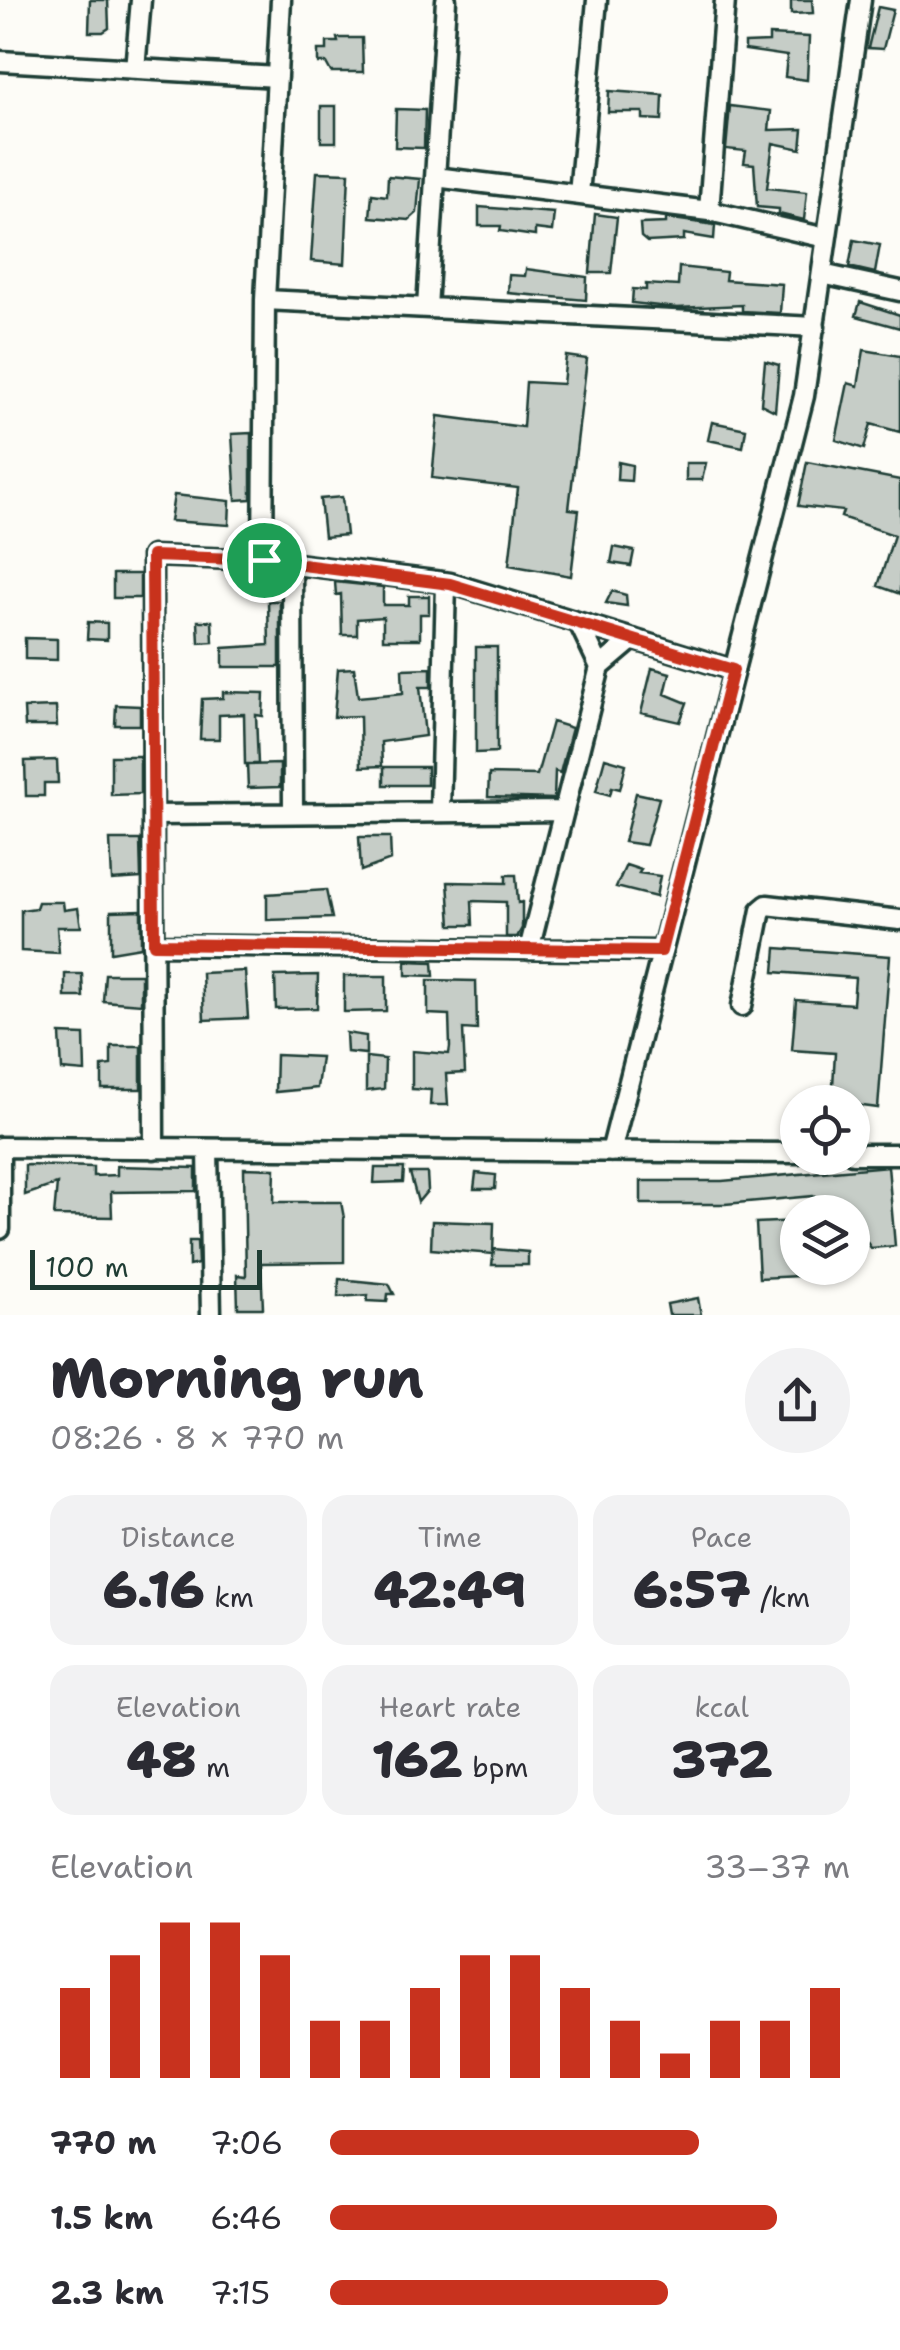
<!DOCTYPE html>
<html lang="en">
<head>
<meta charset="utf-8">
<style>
  :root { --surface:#fff; --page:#f2f2f3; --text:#2b2b33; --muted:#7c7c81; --accent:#c8321e }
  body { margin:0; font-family:"Shantell Sans",sans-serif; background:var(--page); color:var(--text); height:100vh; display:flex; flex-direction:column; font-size:38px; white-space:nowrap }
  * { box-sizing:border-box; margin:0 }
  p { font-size:32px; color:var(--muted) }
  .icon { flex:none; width:55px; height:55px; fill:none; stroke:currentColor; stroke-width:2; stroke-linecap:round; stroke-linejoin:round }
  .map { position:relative; height:1315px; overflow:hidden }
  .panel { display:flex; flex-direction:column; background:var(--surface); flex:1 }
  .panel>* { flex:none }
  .tools { position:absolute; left:780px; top:1085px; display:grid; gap:20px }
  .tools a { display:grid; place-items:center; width:90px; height:90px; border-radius:50%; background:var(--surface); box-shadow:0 2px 8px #0004; font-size:50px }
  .scale { position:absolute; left:30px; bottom:25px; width:232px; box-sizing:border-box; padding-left:10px; border:5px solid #1f3d34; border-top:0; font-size:28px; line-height:35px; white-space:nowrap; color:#1f3d34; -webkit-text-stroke:8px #fdfcf7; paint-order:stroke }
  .pin { position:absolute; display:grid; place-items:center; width:85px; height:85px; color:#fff; margin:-42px; border:5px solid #fff; border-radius:50%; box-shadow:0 2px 10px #0007 }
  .round { display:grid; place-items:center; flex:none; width:105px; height:105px; border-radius:52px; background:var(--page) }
  .headline { display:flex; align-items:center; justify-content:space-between; height:170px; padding:0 50px }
  h1 { font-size:55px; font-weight:800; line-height:75px }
  .figures { display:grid; grid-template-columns:repeat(3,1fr); gap:15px; height:170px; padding:10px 50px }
  .figures div { display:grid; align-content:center; border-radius:25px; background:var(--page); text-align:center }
  .figures b { font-size:50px; font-weight:800 }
  .figures small { font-size:28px; font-weight:400 }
  .figures p { font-size:28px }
  .chart { height:280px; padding:20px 50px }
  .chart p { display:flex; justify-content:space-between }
  .chart svg { width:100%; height:180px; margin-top:10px; stroke:var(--accent); stroke-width:6 }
  ul { padding:0 50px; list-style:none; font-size:32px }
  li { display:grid; grid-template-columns:160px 120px 1fr; align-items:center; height:75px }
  li i { height:25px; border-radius:12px; background:var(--accent) }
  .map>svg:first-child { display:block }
  .building { fill:#c6cdc7; stroke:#1f3d34; stroke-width:2.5 }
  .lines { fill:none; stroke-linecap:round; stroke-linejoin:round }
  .minor-casing { stroke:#1f3d34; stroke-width:25 }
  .minor { stroke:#fdfcf7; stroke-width:18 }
  .route-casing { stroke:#fff; stroke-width:20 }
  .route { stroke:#c8321e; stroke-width:12 }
</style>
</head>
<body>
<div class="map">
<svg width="900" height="1315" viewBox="0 0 900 1315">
  <rect width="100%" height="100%" fill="#fdfcf7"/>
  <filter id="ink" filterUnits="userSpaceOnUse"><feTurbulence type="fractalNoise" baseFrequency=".01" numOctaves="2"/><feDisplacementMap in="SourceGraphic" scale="20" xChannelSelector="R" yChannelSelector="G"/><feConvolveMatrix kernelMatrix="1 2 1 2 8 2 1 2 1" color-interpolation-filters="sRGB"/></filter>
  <g filter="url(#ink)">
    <!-- building -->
    <path class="building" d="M90 0H108L109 28 103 32H89Z
      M791 0H812L813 13 791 14Z
      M878 7 893 10 883 49 868 48Z
      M769 35 809 37 807 80 785 77 787 56 745 50V43L769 42Z
      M337 38H362L363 72H331L326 63H318V50H327V42H338Z
      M609 91 663 95 662 120 643 119V112H608Z
      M321 106H336V142H321Z
      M730 106 771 111 769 130 803 129 801 149 773 143 767 188 807 192 804 220 779 214V209L757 207 754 164 744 163 746 151 726 149Z
      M396 109 425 110 424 148 395 147Z
      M317 172 349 173 345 264 311 261Z
      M388 176 420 179 417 213 409 220 370 217 372 194 387 196Z
      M479 207 554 213 552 231 535 229V236L500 231 501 226H479Z
      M595 214 617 217 611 273H590Z
      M666 218 715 225 714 239 684 234V240L647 242 641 237 640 224 666 223Z
      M854 240 880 245 875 273 849 267Z
      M679 267 726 272 725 280 782 284 780 313 742 311V305L677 308 632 303 633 289 646 290V284L678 286Z
      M526 269 587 277 586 300 508 293 509 275 525 276Z
      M860 302 900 315V328L856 316Z
      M864 350 900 356V432L871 424 864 449 836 440 848 383 858 386Z
      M566 356 587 359 569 509 579 510 571 576 509 565 518 488 432 478 438 416 523 427 526 382 563 384Z
      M765 361 779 365 775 411 761 404Z
      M712 422 746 429 743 447 708 440Z
      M251 433V499L236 500 232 434Z
      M618 462 632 465 631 481 617 480Z
      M807 462 900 480V594L878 586 894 535 841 517 843 511 798 506Z
      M686 463H706L702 480H686Z
      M174 495 230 501 229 525 170 521Z
      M342 497 346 535 324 537 320 499Z
      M614 547 634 551 631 566 611 563Z
      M113 574H140V598H113Z
      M335 582 383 587V605H409V596H429V614H420V639H383V617L357 619V635H342L341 594 336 595Z
      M612 591 626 595 627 606 606 603Z
      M268 601H280V667H223V648L269 645Z
      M198 621H212L213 642 199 643Z
      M88 622 107 623V640L87 639Z
      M25 638 57 639V660L25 659Z
      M476 647H497V752L476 753Z
      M354 668 358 697 403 693 402 669 431 668V687H420L425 736 381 742 382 766 361 767 360 716 334 717 338 669Z
      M652 668 670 673 665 694 687 703 680 722 641 713Z
      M223 692 264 693 263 716 256 715 258 764H245L244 714 219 715V739H200L202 699 223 698Z
      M116 705 140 706V725H115Z
      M56 707 57 726H25L24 708Z
      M552 722 572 728 560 773 555 771 554 799 488 797 489 774 537 775Z
      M111 756H140V794L111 795Z
      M605 758 626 764 620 789 612 787 610 795 596 791Z
      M57 760 58 783H44V796H26L25 761Z
      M280 764V787L248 788 247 765Z
      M384 767H427V785H384Z
      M636 793 659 798 646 845 624 842Z
      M359 837H390L391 860 361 871Z
      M110 840H140L141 878 112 880Z
      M626 865 641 870 639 873 660 876 656 897 616 887Z
      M506 875H516L518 903 522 902V928L517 937H506V902L472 901 473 925H451L448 882 506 883Z
      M326 890 332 918 267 920V894Z
      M38 902H63L64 910 78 908 81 927H57L59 953 21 951V910L36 908Z
      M141 910V947L111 952V911Z
      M776 948 890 956 878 1108 832 1102 835 1053 792 1050 796 1000 853 1004 855 978 774 972Z
      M406 961 433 962 434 976 406 975Z
      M245 971 248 1018 204 1020 202 973Z
      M65 974H82L83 997H65Z
      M105 974H141V1004L103 1001Z
      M318 975 317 1008 276 1009 275 976Z
      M344 976H386V1011L344 1012Z
      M428 980 476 981 477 1030 463 1029 465 1073 446 1074 448 1105H430L431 1090 412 1089V1051L449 1054 450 1047 449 1015 428 1014Z
      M346 1033 366 1036V1054L347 1052Z
      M60 1034 84 1035 85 1072 62 1070Z
      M111 1046H141V1089H102V1066L111 1065Z
      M276 1055 321 1057 317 1088 275 1092Z
      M366 1057 385 1059 384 1089 366 1091Z
      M25 1165 93 1167V1176L117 1175V1166L196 1168V1191L111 1192 112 1217 54 1216 57 1184 25 1195Z
      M888 1166 895 1246 871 1248 852 1221V1212H839L813 1196 725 1204H641V1181H722Z
      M244 1168 275 1169 274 1202H341L344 1218V1262L261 1263 263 1308H238L237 1275 246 1276Z
      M375 1168H404L403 1182 374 1183Z
      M410 1173H427L428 1190 418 1202Z
      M476 1173 496 1175 495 1189H474Z
      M432 1221 494 1223 493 1254 431 1249Z
      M798 1221V1276L759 1278 756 1223Z
      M189 1241H197L198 1264 189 1266Z
      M494 1249 528 1252V1265H492Z
      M339 1279 389 1284 394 1294H388L387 1302 367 1301 368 1295 338 1297Z
      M698 1298 701 1315H669L667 1304Z"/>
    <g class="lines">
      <defs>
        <path id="minor" d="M0 61 277 77
          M135 69 141 0
          M435 177 709 211 826 238
          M579 194 597 0
          M709 211 725 0
          M822 274 900 291
          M265 300 815 327
          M427 308 446 0
          M263 560 265 300 281 0
          M292 563 293 812
          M579 623 600 667
          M440 811 446 584
          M153 815 564 811
          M154 945 661 951
          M529 950 600 667 633 639
          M742 1006 761 910 767 905 900 920
          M0 1147 798 1153
          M154 1149 152 556 263 560 450 583 733 670
          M208 1149 211 1315
          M611 1152 804 396 861 0
          M852 1154H900
          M0 1229V1147"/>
      </defs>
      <!-- minor casing -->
      <use href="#minor" class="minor-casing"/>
      <!-- minor -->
      <use href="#minor" class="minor"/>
    </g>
  </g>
  <g class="lines" filter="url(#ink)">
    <defs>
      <path id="route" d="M152 556 264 560 450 584 733 670 661 951 154 944Z"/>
    </defs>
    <!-- route casing -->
    <use href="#route" class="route-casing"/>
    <!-- route -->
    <use href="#route" class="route"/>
  </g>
</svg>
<div class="tools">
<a><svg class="icon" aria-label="locate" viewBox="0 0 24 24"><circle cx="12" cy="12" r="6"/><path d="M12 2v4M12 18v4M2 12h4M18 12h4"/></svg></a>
<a><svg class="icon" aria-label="layers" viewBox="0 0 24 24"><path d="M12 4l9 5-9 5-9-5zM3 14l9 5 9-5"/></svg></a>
</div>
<div class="scale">100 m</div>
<div class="pin" style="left:264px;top:560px;background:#1e9e55"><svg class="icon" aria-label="arrive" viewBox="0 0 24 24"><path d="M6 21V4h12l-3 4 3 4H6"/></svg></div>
</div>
<section class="panel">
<div class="headline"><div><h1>Morning run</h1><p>08:26 · 8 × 770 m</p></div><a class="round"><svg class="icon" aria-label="share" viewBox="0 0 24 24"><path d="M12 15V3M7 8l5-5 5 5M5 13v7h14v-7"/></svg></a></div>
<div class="figures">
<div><p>Distance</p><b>6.16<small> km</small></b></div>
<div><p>Time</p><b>42:49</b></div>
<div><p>Pace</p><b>6:57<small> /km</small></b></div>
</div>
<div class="figures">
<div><p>Elevation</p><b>48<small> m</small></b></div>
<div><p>Heart rate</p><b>162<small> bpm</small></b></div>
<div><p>kcal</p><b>372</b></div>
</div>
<div class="chart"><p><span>Elevation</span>33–37 m</p>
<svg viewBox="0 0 160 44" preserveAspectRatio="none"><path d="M5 44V22M15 44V14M25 44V6M35 44V6M45 44V14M55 44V30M65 44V30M75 44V22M85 44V14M95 44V14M105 44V22M115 44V30M125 44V38M135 44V30M145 44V30M155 44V22"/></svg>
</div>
<ul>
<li><b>770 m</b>7:06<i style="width:71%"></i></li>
<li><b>1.5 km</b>6:46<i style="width:86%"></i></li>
<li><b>2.3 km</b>7:15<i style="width:65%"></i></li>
</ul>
</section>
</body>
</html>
